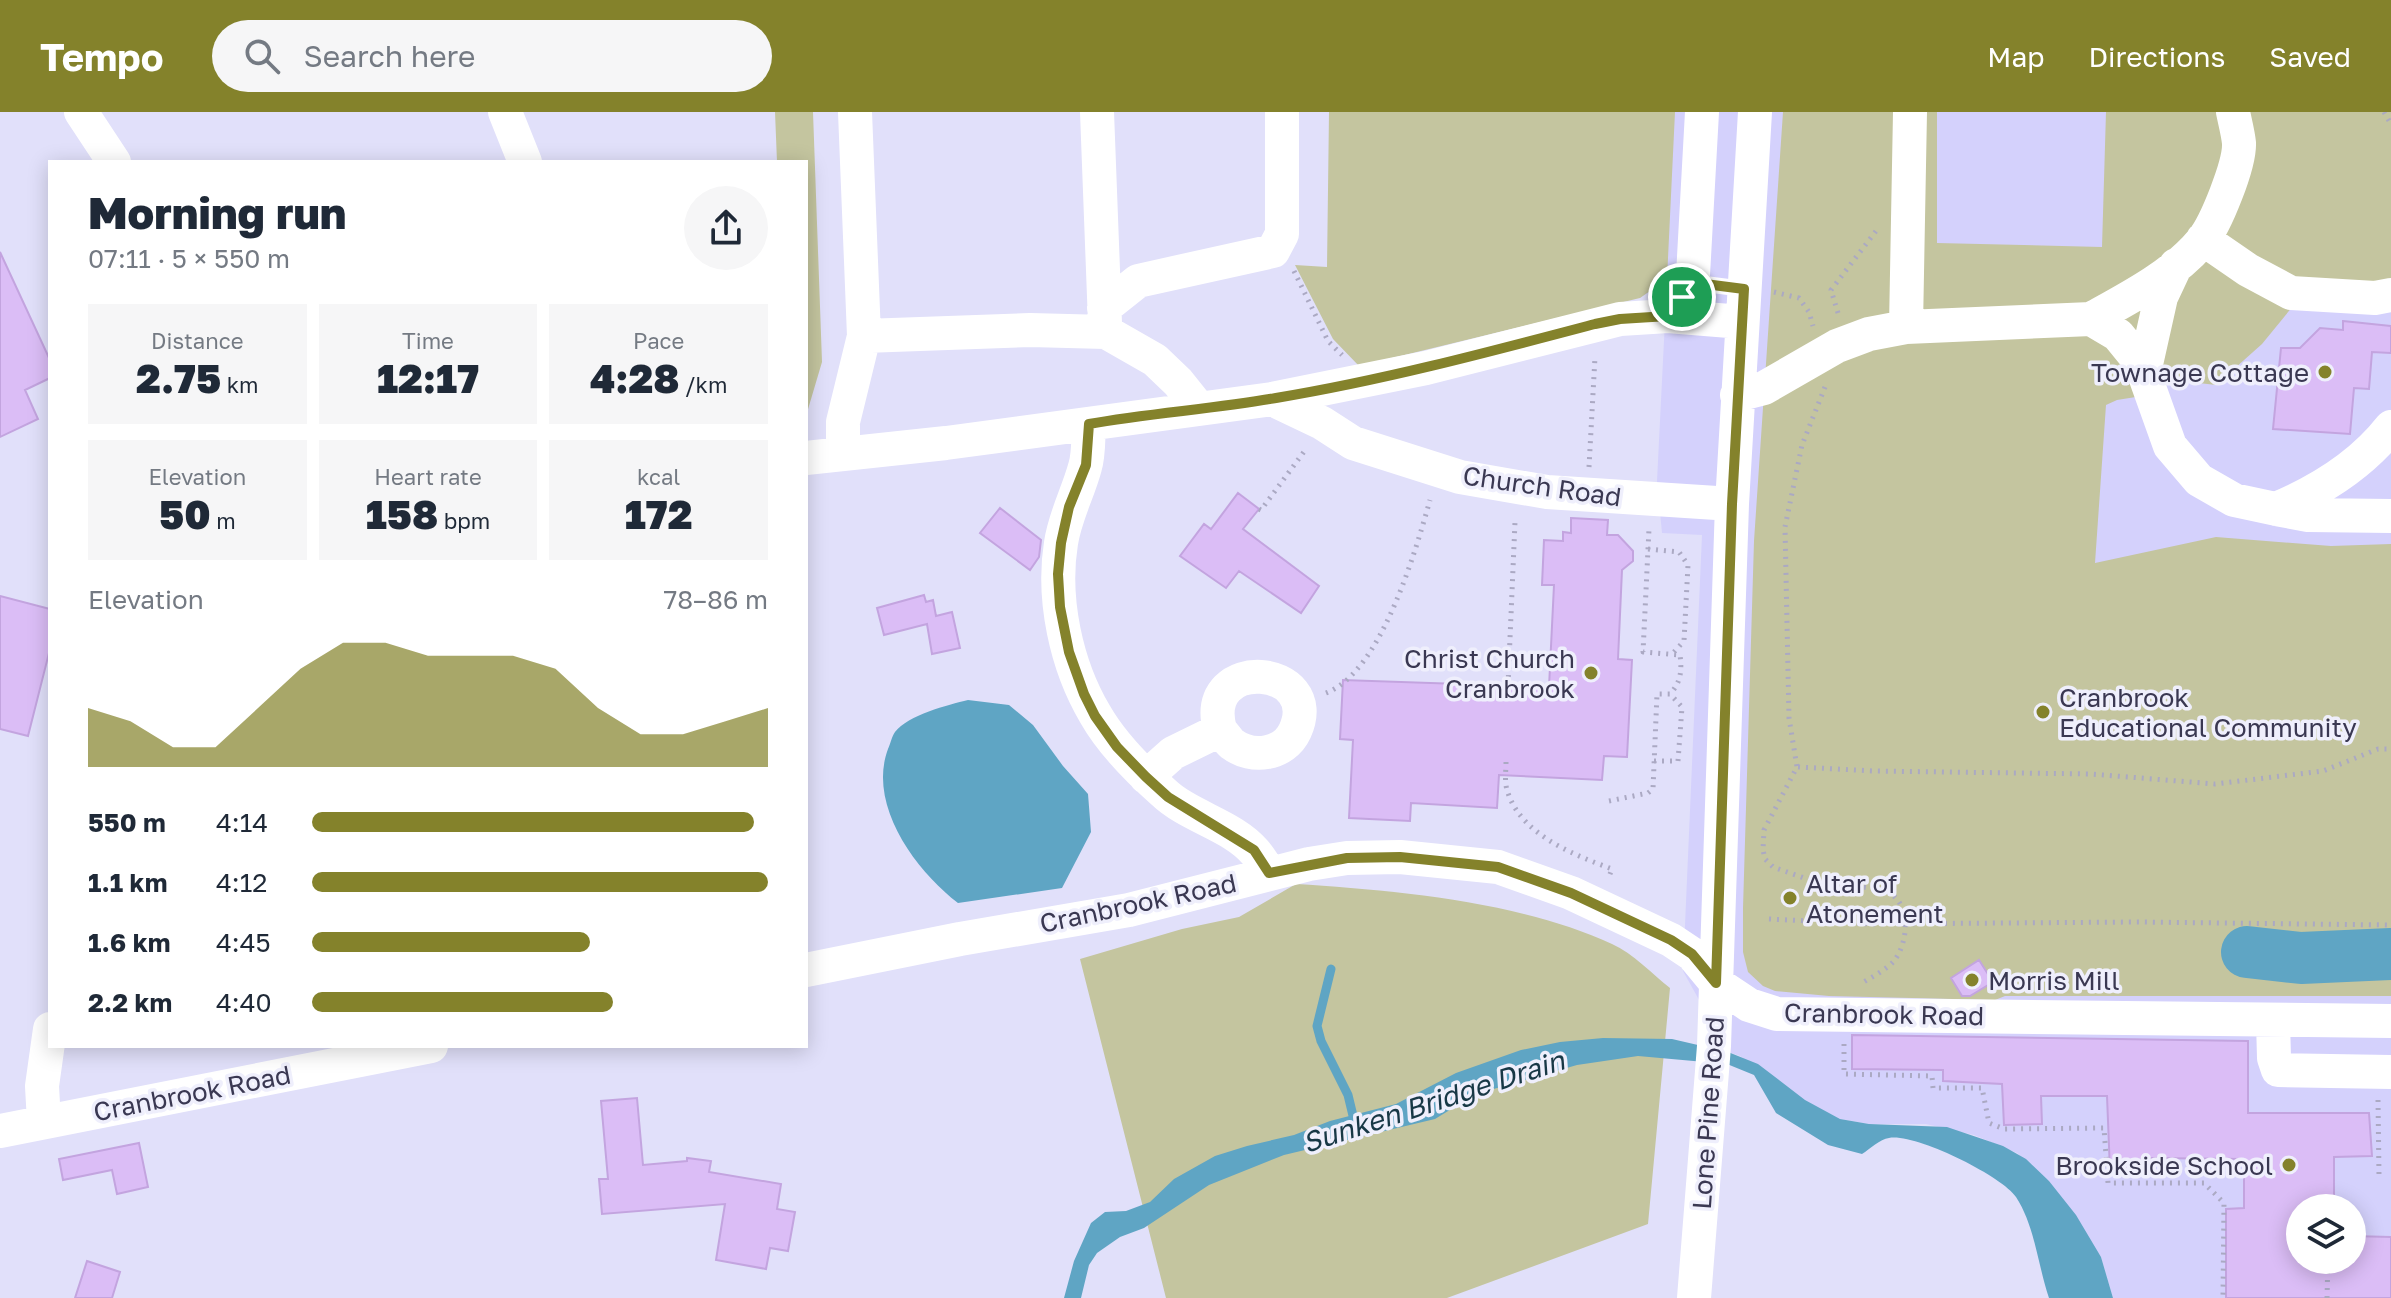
<!DOCTYPE html>
<html lang="en">
<head>
<meta charset="utf-8">
<style>
  :root { --surface:#fff; --page:#f6f6f7; --text:#1f2937; --muted:#747a83; --accent:#84822b }
  body { margin:0; font-family:"Golos Text",sans-serif; background:var(--page); color:var(--text); height:100vh; display:flex; flex-direction:column; font-size:30px; white-space:nowrap }
  * { box-sizing:border-box; margin:0 }
  p { font-size:26px; color:var(--muted) }
  .icon { flex:none; width:44px; height:44px; fill:none; stroke:currentColor; stroke-width:2; stroke-linecap:round; stroke-linejoin:round }
  .map { position:relative; flex:1; overflow:hidden }
  .drawer { position:absolute; left:48px; top:48px; width:760px; height:888px; display:flex; flex-direction:column; background:var(--surface); border-radius:0px; box-shadow:0 4px 20px #0003 }
  .drawer>* { flex:none }
  .buttons { position:absolute; left:2286px; top:1082px; display:grid; gap:16px }
  .buttons a { display:grid; place-items:center; width:80px; height:80px; border-radius:50%; background:var(--surface); box-shadow:0 4px 20px #0003; font-size:40px }
  .pin { position:absolute; display:grid; place-items:center; width:68px; height:68px; color:#fff; margin:-34px; border:4px solid #fff; border-radius:50%; box-shadow:0 2px 8px #0007 }
  .round { display:grid; place-items:center; flex:none; width:84px; height:84px; border-radius:42px; background:var(--page) }
  .overview { display:flex; align-items:center; justify-content:space-between; height:136px; padding:0 40px }
  h1 { font-size:44px; font-weight:800; line-height:60px }
  .stats { display:grid; grid-template-columns:repeat(3,1fr); gap:12px; height:136px; padding:8px 40px }
  .stats div { display:grid; align-content:center; border-radius:0px; background:var(--page); text-align:center }
  .stats b { font-size:40px; font-weight:800 }
  .stats small { font-size:22px; font-weight:400 }
  .stats p { font-size:22px }
  .chart { height:224px; padding:16px 40px }
  .chart p { display:flex; justify-content:space-between }
  .chart svg { width:100%; height:144px; margin-top:8px; fill:var(--accent); opacity:.7 }
  ul { padding:0 40px; list-style:none; font-size:26px }
  li { display:grid; grid-template-columns:128px 96px 1fr; align-items:center; height:60px }
  li i { height:20px; border-radius:10px; background:var(--accent) }
  header { display:flex; align-items:center; gap:48px; box-sizing:border-box; height:112px; padding:0 40px; background:var(--accent); color:#fff }
  header strong { font-size:38px }
  nav { display:flex; gap:44px; margin-inline-start:auto; font-size:28px }
  .search { width:560px; height:72px; background:var(--page); display:flex; align-items:center; gap:20px; box-sizing:border-box; padding:0 28px; border-radius:44px; color:var(--muted); font-size:30px }
  .map>svg:first-child { display:block }
  .built { fill:#d4d1fc; fill-rule:evenodd }
  .green { fill:#c4c59f }
  .water { fill:#5fa5c4 }
  .lines { fill:none; stroke-linecap:round; stroke-linejoin:round }
  .stream { stroke:#5fa5c4; stroke-width:9 }
  .river { stroke:#5fa5c4; stroke-width:52 }
  .building { fill:#dbbdf6; stroke:#c3a4df; stroke-width:2 }
  .path { stroke:#aba9c3; stroke-width:5; stroke-dasharray:2 6; stroke-linecap:butt }
  .minor { stroke:#fff; stroke-width:34 }
  .route-casing { stroke:#fff; stroke-width:16 }
  .route { stroke:#84822b; stroke-width:10 }
  .poi-dot { fill:#84822b; stroke:#efeffc; stroke-width:3 }
  .labels { text-anchor:middle; dominant-baseline:central; stroke-width:7; stroke-linejoin:round; paint-order:stroke }
  .poi-label { font-size:26px; fill:#3a3852; stroke:#efeffc; text-anchor:end }
  .street-label { font-size:26px; fill:#3a3852; stroke:#efeffc }
  .water-label { font-size:28px; font-style:italic; fill:#183846; stroke:#efeffc }
</style>
</head>
<body>
<header>
<strong>Tempo</strong>
<div class="search"><svg class="icon" aria-label="search" viewBox="0 0 24 24"><circle cx="10" cy="10" r="6"/><path d="M15 15l6 6"/></svg>Search here</div>
<nav><a>Map</a><a>Directions</a><a>Saved</a></nav>
</header>
<div class="map">
<svg width="2391" height="1186" viewBox="0 0 2391 1186">
  <rect width="100%" height="100%" fill="#e1e0fa"/>
  <!-- built -->
  <path class="built" d="M1397 0H2391V1186H2113L2101 1145 2049 1069 2017 1041 1974 1023 1926 1012H1869L1840 1007 1813 994 1740 944 1728 940 1683 859 1702 423 1662 421 1657 369 1667 168 1640 186ZM2300 1096H2352V1148H2300Z"/>
  <!-- green -->
  <path class="green" d="M775 0H813L822 250 806 304V50H777Z
    M1329 0H1675L1667 167 1640 186 1359 254 1333 227 1295 153 1327 155Z
    M1783 0H1937V131L2102 135 2106 0H2391V170L2311 172 2262 232 2216 273 2173 268 2142 284 2117 288 2106 293 2095 451 2216 425 2331 434 2391 432V884H2005L1995 888 1829 884 1775 879 1763 874 1748 860 1743 840V796L1754 429Z
    M1296 772C1394 778 1523 790 1612 832 1633 841 1652 862 1670 876L1648 1112 1447 1186H1166L1080 847 1182 817 1239 805Z"/>
  <!-- water -->
  <path class="water" d="M968 588 1009 593 1033 613 1063 654 1088 682 1091 720 1062 776 958 791C916 759 867 693 888 637 890 633 892 624 895 620 908 603 948 593 968 588Z
    M1603 926 1672 927 1728 940 1758 952 1805 988 1840 1007 1869 1012 1947 1015 2003 1034 2026 1047 2049 1069 2076 1103 2101 1145 2113 1186H2049C2038 1154 2035 1114 2016 1085 2002 1064 1915 1021 1889 1026 1880 1027 1870 1037 1862 1042L1828 1033 1776 1001 1754 963 1727 952 1638 944 1577 953 1476 982 1435 1007 1284 1043 1209 1073 1144 1116 1120 1125 1097 1141 1089 1153 1081 1186H1064L1074 1149 1091 1111 1105 1100 1126 1099 1150 1090 1174 1067 1215 1044 1247 1034 1294 1023 1330 1009 1396 992 1456 961 1521 938 1560 930Z"/>
  <g class="lines">
    <!-- stream -->
    <path class="stream" d="M1331 857 1317 914 1321 929 1348 983 1355 1012"/>
    <!-- river -->
    <path class="river" d="M2247 840 2301 846 2391 842"/>
  </g>
  <!-- building -->
  <path class="building" d="M0 140 50 248V266L25 278 38 307 0 325Z
    M2343 209 2391 214V241L2372 240 2369 277 2354 276 2350 322 2273 317 2281 236H2300L2320 216 2343 218Z
    M1238 381 1259 397 1243 417 1319 474 1301 501 1239 459 1226 476 1180 444 1204 412 1211 417Z
    M1000 396 1041 428 1039 445 1030 458 980 421Z
    M1571 406 1608 408 1607 423H1618L1633 439V449L1622 458 1618 547 1632 548 1627 645 1604 644 1602 668 1499 663 1497 696 1411 691 1410 709 1349 706 1353 628 1340 627 1343 568 1549 575 1554 473H1542L1544 428 1563 429V420L1571 421Z
    M924 483 926 490 933 488 936 504 952 500 960 536 932 542 927 512 884 523 877 496Z
    M0 484 50 497V537L28 624 0 617Z
    M1979 848 1993 870 1970 884H1962L1951 866Z
    M1852 923 2248 929V1001H2369L2372 1044 2334 1045V1096H2300V1148H2352V1124L2391 1125V1186H2226V1097L2244 1096V1047L2145 1046 2143 1061 2110 1059 2107 984H2041L2042 1012 2004 1013 2002 972 1943 969V958L1852 957Z
    M637 986 643 1053 687 1049V1046L711 1049 709 1060 781 1072 777 1097 795 1100 788 1139 770 1136 766 1157 716 1148 725 1092 602 1102 599 1067H608L601 989Z
    M139 1031 148 1075 117 1082 112 1058 63 1068 59 1047Z
    M87 1149 120 1160 112 1186H75Z"/>
  <g class="lines">
    <!-- path -->
    <path class="path" d="M2384 0 2391 12
      M1294 159 1328 229 1342 243
      M1774 180 1799 186 1809 200 1813 214
      M1838 201 1831 178 1876 119
      M1825 275 1802 333 1785 415 1789 606 1797 655 1764 718 1763 738 1765 747 1773 755 1807 767 1884 778C1911 788 1910 828 1894 849 1886 858 1872 865 1862 871
      M1589 355 1595 245
      M1259 397 1261 398 1306 337
      M1648 437 1679 440 1688 453 1684 529 1674 540
      M1508 573 1515 410
      M1326 581C1381 560 1415 441 1430 388
      M1654 649H1678L1682 595 1670 582
      M1506 650C1506 660 1504 671 1508 681 1522 723 1574 743 1612 757L1608 767
      M1798 655 1874 659 2091 662 2215 672 2323 659 2378 637H2391
      M1609 689 1648 681 1653 677 1657 582H1670C1681 570 1682 559 1680 543L1643 540 1649 417
      M1769 807 1871 812 2138 810 2391 813
      M1844 932V962L1932 964 1933 976H1982L1989 1011 2004 1017 2104 1016 2108 1071H2204L2224 1091 2223 1186
      M2378 988 2379 1063
      M2327 1186 2328 1148"/>
    <!-- minor -->
    <path class="minor" d="M81 0 114 50
      M505 0 525 50
      M855 0 864 224
      M1097 0 1105 211
      M2203 127 2248 158 2291 181 2375 186 2391 183
      M1104 196 1138 169 1273 139 1282 122V0
      M1668 204 1693 163 1702 0
      M2091 207C2129 186 2174 163 2202 129 2216 112 2240 52 2239 31 2238 21 2235 10 2233 0
      M1906 215 1910 0
      M2144 261 2161 185 2176 153
      M1737 283 1764 276 1837 234 1869 222 1906 215 2091 207 2118 223 2140 250 2170 334 2199 368 2234 388 2276 397 2308 403 2391 404
      M1272 287 1322 311 1353 331 1460 365 1547 380 1732 392
      M1089 312C1088 326 1089 342 1085 355 1078 381 1065 404 1061 431 1052 487 1066 553 1095 602 1112 632 1137 657 1163 680 1189 705 1232 713 1255 740 1260 746 1265 754 1269 761
      M843 342V310L864 224 1030 218 1106 220 1155 248 1178 270 1198 295
      M806 346 946 331 1272 287 1426 256 1620 207 1668 204 1742 210
      M2276 397C2319 379 2362 352 2391 315
      M1146 665 1173 641 1220 618C1224 622 1227 628 1232 632 1252 647 1284 643 1295 619 1325 553 1199 541 1220 618
      M806 858 960 827 1129 798 1309 752 1347 746 1400 745 1498 755 1571 781 1671 828 1692 842 1716 871 1749 893 1777 902 2391 909
      M2273 909 2274 946 2278 958 2391 960
      M44 1010 42 974 50 917
      M0 1019 431 934
      M1694 1186 1714 934 1732 392 1755 0"/>
  </g>
  <g class="lines">
    <defs>
      <path id="route" d="M1693 163 1705 172 1744 177 1732 392 1716 871 1692 842 1671 828 1571 781 1498 755 1400 745 1347 746 1269 761 1254 738 1168 685 1146 665 1117 635 1095 604 1084 582 1069 540 1060 495 1058 462 1061 431 1069 395 1086 353 1089 312C1151 301 1214 297 1276 286 1384 268 1489 240 1595 212L1620 207 1668 204Z"/>
    </defs>
    <!-- route casing -->
    <use href="#route" class="route-casing"/>
    <!-- route -->
    <use href="#route" class="route"/>
  </g>
  <!-- markers -->
  <g class="poi-dot">
    <circle cx="2325" cy="260" r="8"/>
    <circle cx="1591" cy="561" r="8"/>
    <circle cx="2043" cy="600" r="8"/>
    <circle cx="1790" cy="786" r="8"/>
    <circle cx="1972" cy="868" r="8"/>
    <circle cx="2289" cy="1053" r="8"/>
  </g>
  <g class="labels">
    <!-- poi labels -->
    <g class="poi-label">
      <text x="2309" y="260">Townage Cottage</text>
      <text x="1575" y="546">Christ Church<tspan x="1575" dy="30">Cranbrook</tspan></text>
      <text x="2059" y="585" text-anchor="start">Cranbrook<tspan x="2059" dy="30">Educational Community</tspan></text>
      <text x="1806" y="771" text-anchor="start">Altar of<tspan x="1806" dy="30">Atonement</tspan></text>
      <text x="1988" y="868" text-anchor="start">Morris Mill</text>
      <text x="2273" y="1053">Brookside School</text>
    </g>
    <!-- street labels -->
    <g class="street-label">
      <text transform="translate(1542 374) rotate(8)">Church Road</text>
      <text transform="translate(1138 791) rotate(-12)">Cranbrook Road</text>
      <text transform="translate(1884 902) rotate(1)">Cranbrook Road</text>
      <text transform="translate(192 981) rotate(-11)">Cranbrook Road</text>
      <text transform="translate(1708 1001) rotate(-86)">Lone Pine Road</text>
    </g>
    <!-- water labels -->
    <g class="water-label">
      <text transform="translate(1433 989) rotate(-18)">Sunken Bridge Drain</text>
    </g>
  </g>
</svg>
<div class="buttons">
<a><svg class="icon" aria-label="layers" viewBox="0 0 24 24"><path d="M12 4l9 5-9 5-9-5zM3 14l9 5 9-5"/></svg></a>
</div>
<div class="pin" style="left:1682px;top:185px;background:#1e9e55"><svg class="icon" aria-label="arrive" viewBox="0 0 24 24"><path d="M6 21V4h12l-3 4 3 4H6"/></svg></div>
<section class="drawer">
<div class="overview"><div><h1>Morning run</h1><p>07:11 · 5 × 550 m</p></div><a class="round"><svg class="icon" aria-label="share" viewBox="0 0 24 24"><path d="M12 15V3M7 8l5-5 5 5M5 13v7h14v-7"/></svg></a></div>
<div class="stats">
<div><p>Distance</p><b>2.75<small> km</small></b></div>
<div><p>Time</p><b>12:17</b></div>
<div><p>Pace</p><b>4:28<small> /km</small></b></div>
</div>
<div class="stats">
<div><p>Elevation</p><b>50<small> m</small></b></div>
<div><p>Heart rate</p><b>158<small> bpm</small></b></div>
<div><p>kcal</p><b>172</b></div>
</div>
<div class="chart"><p><span>Elevation</span>78–86 m</p>
<svg viewBox="0 0 160 44" preserveAspectRatio="none"><path d="M0 44V26L10 30L20 38L30 38L40 26L50 14L60 6L70 6L80 10L90 10L100 10L110 14L120 26L130 34L140 34L150 30L160 26V44z"/></svg>
</div>
<ul>
<li><b>550 m</b>4:14<i style="width:97%"></i></li>
<li><b>1.1 km</b>4:12<i style="width:100%"></i></li>
<li><b>1.6 km</b>4:45<i style="width:61%"></i></li>
<li><b>2.2 km</b>4:40<i style="width:66%"></i></li>
</ul>
</section>
</div>
</body>
</html>
